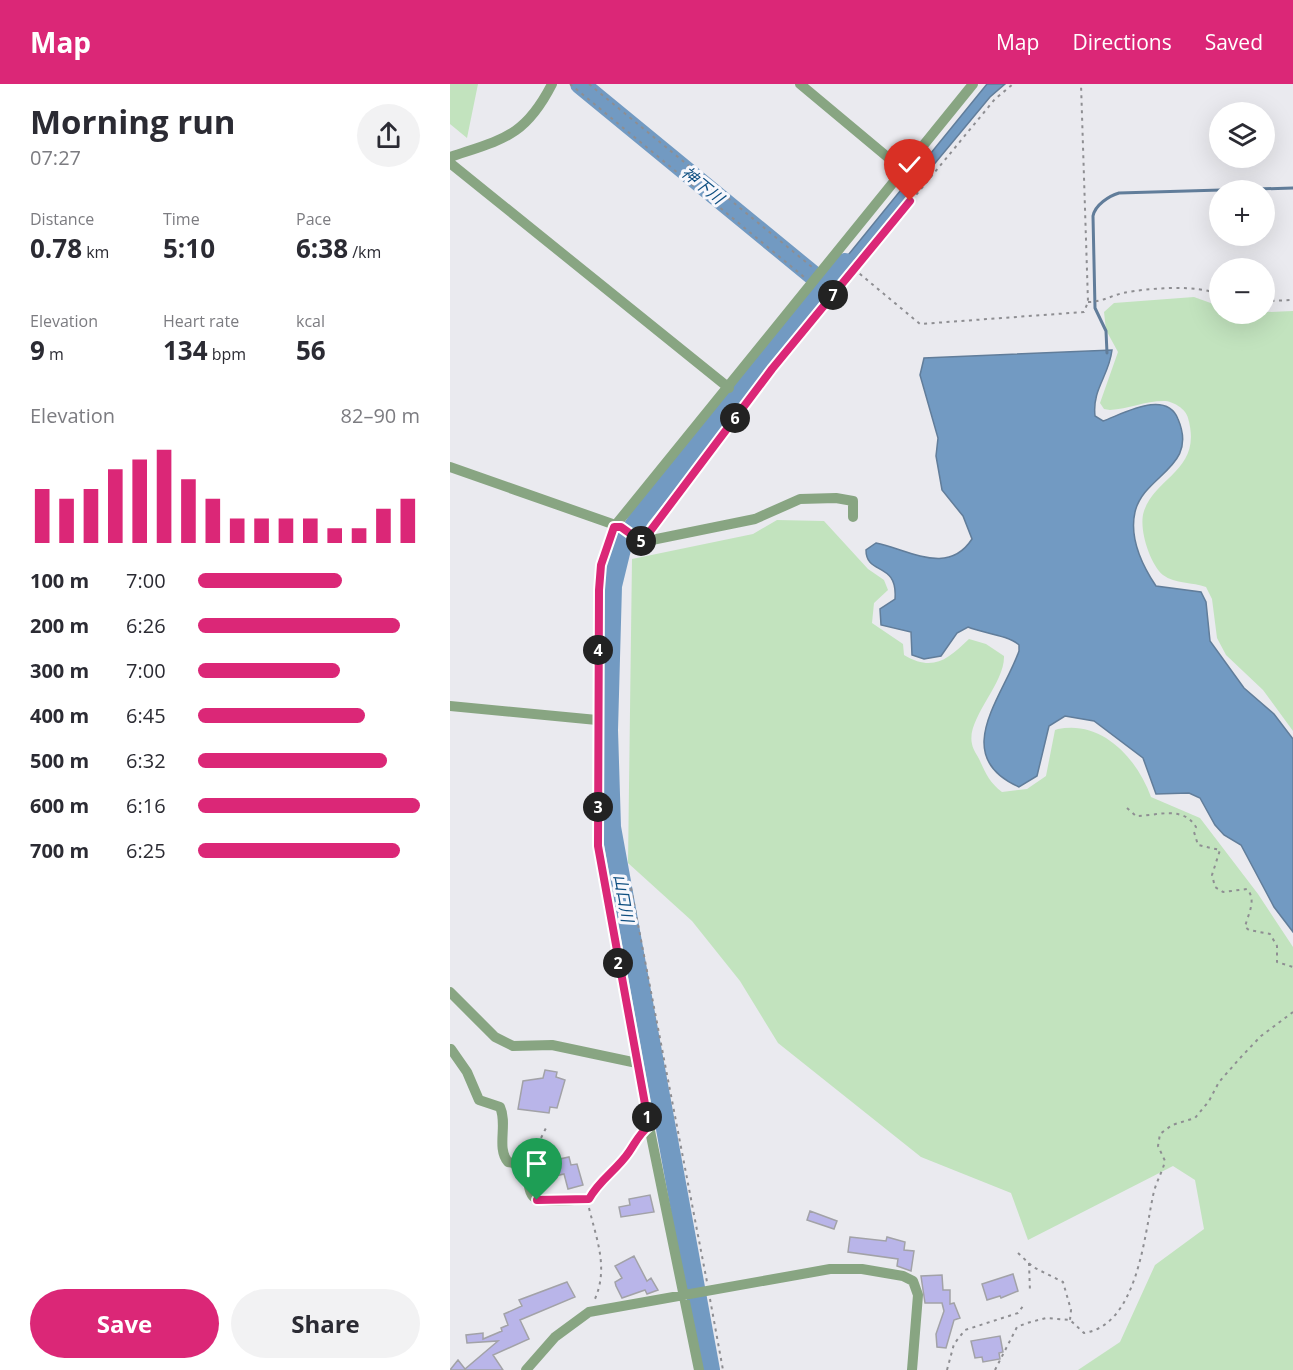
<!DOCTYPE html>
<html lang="en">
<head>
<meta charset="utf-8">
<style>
  :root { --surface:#fff; --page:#f2f2f3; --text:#2b2b33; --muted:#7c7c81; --accent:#db2777 }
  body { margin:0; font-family:"Open Sans","Noto Sans JP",sans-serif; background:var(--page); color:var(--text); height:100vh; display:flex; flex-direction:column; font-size:22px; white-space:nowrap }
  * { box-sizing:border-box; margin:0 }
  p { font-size:20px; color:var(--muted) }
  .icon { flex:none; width:33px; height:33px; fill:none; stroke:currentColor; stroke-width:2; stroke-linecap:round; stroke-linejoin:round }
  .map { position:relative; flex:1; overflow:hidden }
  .sheet { display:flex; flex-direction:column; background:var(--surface); width:450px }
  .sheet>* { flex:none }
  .controls { position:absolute; left:759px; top:18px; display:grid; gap:12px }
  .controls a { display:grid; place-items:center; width:66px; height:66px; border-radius:50%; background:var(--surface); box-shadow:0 6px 24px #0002; font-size:30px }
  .pin { position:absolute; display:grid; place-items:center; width:51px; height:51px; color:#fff; margin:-62px -26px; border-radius:50% 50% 50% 0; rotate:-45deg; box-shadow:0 0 6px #0007 }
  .pin .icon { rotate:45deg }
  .km { position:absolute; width:30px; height:30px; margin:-15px; border-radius:50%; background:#222; color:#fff; font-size:16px; line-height:30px; text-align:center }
  .round { display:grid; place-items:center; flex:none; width:63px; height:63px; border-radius:32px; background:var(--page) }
  .overview { display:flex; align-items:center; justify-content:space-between; height:102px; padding:0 30px }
  h1 { font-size:33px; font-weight:700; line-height:45px }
  .stats { display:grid; grid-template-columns:repeat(3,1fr); gap:9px; height:102px; padding:6px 30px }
  .stats div { display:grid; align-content:center }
  .stats b { font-size:26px; font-weight:700 }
  .stats small { font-size:16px; font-weight:400 }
  .stats p { font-size:16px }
  .chart { height:168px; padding:12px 30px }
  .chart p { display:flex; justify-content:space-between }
  .chart svg { width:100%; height:108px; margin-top:6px; stroke:var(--accent); stroke-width:6 }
  .primary-button { display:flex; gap:12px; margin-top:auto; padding:12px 30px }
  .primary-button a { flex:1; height:69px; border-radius:36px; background:var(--accent); color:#fff; font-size:24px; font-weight:700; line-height:69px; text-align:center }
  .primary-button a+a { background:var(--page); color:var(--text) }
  ul { padding:0 30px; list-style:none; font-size:20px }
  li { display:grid; grid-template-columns:96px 72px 1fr; align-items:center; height:45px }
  li i { height:15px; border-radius:8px; background:var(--accent) }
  header { display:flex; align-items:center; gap:36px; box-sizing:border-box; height:84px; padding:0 30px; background:var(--accent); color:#fff }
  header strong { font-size:28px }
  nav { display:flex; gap:33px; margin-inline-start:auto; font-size:21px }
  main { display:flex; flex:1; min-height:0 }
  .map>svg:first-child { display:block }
  .green { fill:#c2e3be }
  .water { fill:#729ac2; stroke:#617d9a; stroke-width:1.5 }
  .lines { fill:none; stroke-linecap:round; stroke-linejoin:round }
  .stream { stroke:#617d9a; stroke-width:3 }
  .river { stroke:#729ac2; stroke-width:20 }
  .building { fill:#b9b5e9; stroke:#a2a2a7; stroke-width:1.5 }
  .path { stroke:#8e8e92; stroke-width:2; stroke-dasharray:3 4.5; stroke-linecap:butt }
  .minor { stroke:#88a582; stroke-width:10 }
  .route-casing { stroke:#fff; stroke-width:12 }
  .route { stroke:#db2777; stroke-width:8 }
  .labels { text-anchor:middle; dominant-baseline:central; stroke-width:6; stroke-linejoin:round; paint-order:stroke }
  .water-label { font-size:16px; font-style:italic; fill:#0f4f81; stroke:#f7f7fc }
</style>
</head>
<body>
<header>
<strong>Map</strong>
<nav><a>Map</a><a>Directions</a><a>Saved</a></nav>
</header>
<main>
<section class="sheet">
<div class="overview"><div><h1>Morning run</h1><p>07:27</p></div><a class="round"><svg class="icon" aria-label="share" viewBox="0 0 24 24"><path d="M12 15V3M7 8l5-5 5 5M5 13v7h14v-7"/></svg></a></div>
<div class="stats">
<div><p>Distance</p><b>0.78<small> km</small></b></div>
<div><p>Time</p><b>5:10</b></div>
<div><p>Pace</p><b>6:38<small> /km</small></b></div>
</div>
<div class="stats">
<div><p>Elevation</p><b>9<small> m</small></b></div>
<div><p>Heart rate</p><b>134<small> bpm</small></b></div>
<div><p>kcal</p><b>56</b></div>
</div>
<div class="chart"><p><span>Elevation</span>82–90 m</p>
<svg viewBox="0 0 160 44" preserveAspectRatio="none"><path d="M5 44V22M15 44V26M25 44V22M35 44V14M45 44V10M55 44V6M65 44V18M75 44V26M85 44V34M95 44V34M105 44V34M115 44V34M125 44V38M135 44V38M145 44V30M155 44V26"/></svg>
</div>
<ul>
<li><b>100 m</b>7:00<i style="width:65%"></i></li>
<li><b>200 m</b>6:26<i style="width:91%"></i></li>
<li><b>300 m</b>7:00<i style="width:64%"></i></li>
<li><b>400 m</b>6:45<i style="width:75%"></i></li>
<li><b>500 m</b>6:32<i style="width:85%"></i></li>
<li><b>600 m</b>6:16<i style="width:100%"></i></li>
<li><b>700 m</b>6:25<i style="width:91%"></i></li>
</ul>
<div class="primary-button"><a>Save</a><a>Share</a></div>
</section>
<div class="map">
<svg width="843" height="1286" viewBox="0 0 843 1286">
  <rect width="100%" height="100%" fill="#eaeaef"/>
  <!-- green -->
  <path class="green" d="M0 0H28L17 54 0 40Z
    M744 213 769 222 770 230 843 227V647L813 606 776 571 767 554 762 515 756 503C743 498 725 500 713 491 700 480 688 444 694 427 706 392 753 386 738 334 736 325 723 317 714 317 695 317 678 325 660 326L654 325 650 319 668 268 656 246 654 228 664 219Z
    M327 436 374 437 418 485 434 496 438 506 424 519 422 539 453 560 454 571C483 588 497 576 519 555L536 560 554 572C555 600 516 635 522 660 523 666 528 672 530 677 536 690 540 699 552 708L577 705 596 692 605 646 608 645C652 636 687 674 701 713L750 734 808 810 843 863V1286H628L670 1258 705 1181 754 1145 745 1096 723 1082 578 1156 561 1109 471 1073 328 959 290 897 242 837 178 779 182 475 303 450Z"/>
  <!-- water -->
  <path class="water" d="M537 0H555L540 13 383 202 377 197Z
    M662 266C659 292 642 305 645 332L653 337C673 330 716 305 728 335 749 384 694 390 685 428 679 454 692 481 706 502L751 508 756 518 760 557 794 604 824 630 843 655V848L824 823 791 761 774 751 765 741 750 714 739 709 706 710 693 674 644 637 615 632 599 642 587 692 569 703C499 672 553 613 569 567V561C558 551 532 549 518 543L507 549 491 572 474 575 462 571 461 548 431 541 430 525 445 515C448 477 416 492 416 466L426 459C460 466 498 492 522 455L513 432 492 406 486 372 488 354 470 291 474 274Z"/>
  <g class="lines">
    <!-- stream -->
    <path class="stream" d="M657 269 656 247 645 224 643 132C645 121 659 112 669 109L843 104"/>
    <!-- river -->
    <path class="river" d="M130 0 376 202
      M260 1286 161 743 158 646 162 502 172 461 190 433 395 179"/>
  </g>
  <!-- building -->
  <path class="building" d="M95 986 107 988 106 993 115 996 107 1024 100 1023 99 1029 68 1025 73 997 93 994Z
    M102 1065 105 1076 119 1073 121 1081 127 1080 133 1101 118 1105 114 1090 89 1096 88 1091 85 1092V1081L93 1079 90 1068Z
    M200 1111 204 1128 171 1133 169 1123 180 1121 179 1115Z
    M360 1127 387 1137 384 1145 357 1136Z
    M400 1153 436 1157 437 1153 455 1158 454 1166 464 1167 461 1187 447 1182 448 1175 398 1168Z
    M184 1172 197 1197 201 1194 208 1206 197 1210 195 1206 172 1214 166 1202 165 1198 172 1194 165 1182Z
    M563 1190 568 1207 551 1214 550 1212 537 1216 532 1200Z
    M492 1191 493 1206H500V1220L504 1219 510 1234 504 1236 496 1264 487 1263 486 1250 494 1227 492 1219H475L472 1199 471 1192Z
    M117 1198 125 1213 70 1236 79 1255 43 1271 53 1286H0L8 1276 15 1285 48 1257 17 1259 16 1251 33 1249V1255L52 1247 51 1244 58 1241 54 1230 72 1222 69 1216Z
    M550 1252 553 1268 549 1269 550 1275 533 1278 532 1273 525 1274 521 1257Z"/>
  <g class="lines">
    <!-- path -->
    <path class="path" d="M120 0 354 193
      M139 0 362 183
      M404 185 470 240 634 228 638 218 631 0
      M814 217 843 216
      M638 218C652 218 660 212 673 209 697 204 749 200 770 211
      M200 445 322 286 545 15 563 0
      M677 724 686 732C706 732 733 721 746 743L744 748 748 761 770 766 762 791 765 803 773 808 797 805C807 816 798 830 795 843L799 846 820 850 827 862V878L843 883
      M181 804 257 1198
      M81 1074 96 1044
      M144 1105 179 1068 190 1050
      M139 1124C147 1157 159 1185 144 1217
      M568 1169 583 1183 613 1198 621 1226 620 1236
      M579 1179 580 1208
      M260 1215 273 1286
      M497 1286 504 1260 515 1246 568 1229 573 1222
      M545 1286 567 1243 577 1239 596 1234 620 1236 634 1249C687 1241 694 1154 703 1112 705 1100 712 1089 715 1077L708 1062 710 1050 722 1041 745 1034 759 1017 769 998 791 973 811 952 843 928"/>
    <!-- minor -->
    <path class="minor" d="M350 0 453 86
      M0 73C53 55 75 53 102 0
      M0 79 279 304
      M0 383 171 443 192 458 305 435 350 415 386 414 403 417V433
      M0 622 147 636
      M0 908 45 953 63 962 102 961 187 979
      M1 965 17 988 29 1016 50 1023C58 1040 46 1064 58 1078L77 1082C78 1090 77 1104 82 1111 87 1121 127 1115 139 1115
      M76 1286 105 1253 139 1228 380 1185H412L453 1192 463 1197 468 1211 462 1286
      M249 1286 199 1042 148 762 149 506 151 481 164 443 523 0"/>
  </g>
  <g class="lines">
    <defs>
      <path id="route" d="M87 1116 139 1115C149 1096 167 1086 179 1068 186 1058 189 1050 199 1042L148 762 149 506 151 481 164 443H171L192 458 322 285 460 117"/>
    </defs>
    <!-- route casing -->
    <use href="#route" class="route-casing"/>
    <!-- route -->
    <use href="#route" class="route"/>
  </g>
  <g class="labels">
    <!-- water labels -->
    <g class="water-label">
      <text transform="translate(253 101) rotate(39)">神下川</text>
      <text transform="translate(174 814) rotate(80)">山口川</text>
    </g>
  </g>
</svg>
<div class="controls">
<a><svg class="icon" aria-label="layers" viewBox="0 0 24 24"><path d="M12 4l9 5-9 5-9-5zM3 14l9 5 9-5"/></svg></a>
<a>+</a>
<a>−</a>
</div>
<div class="pin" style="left:87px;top:1116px;background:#1e9e55"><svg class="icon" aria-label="arrive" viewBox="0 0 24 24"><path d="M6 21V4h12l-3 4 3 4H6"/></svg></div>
<div class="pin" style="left:460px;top:117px;background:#d93025"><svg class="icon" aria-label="check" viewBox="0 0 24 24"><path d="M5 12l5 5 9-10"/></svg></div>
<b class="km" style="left:197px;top:1033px">1</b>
<b class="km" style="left:168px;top:879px">2</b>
<b class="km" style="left:148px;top:723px">3</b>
<b class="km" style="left:148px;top:566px">4</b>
<b class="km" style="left:191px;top:457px">5</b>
<b class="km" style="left:285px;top:334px">6</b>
<b class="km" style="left:383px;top:211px">7</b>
</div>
</main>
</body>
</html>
